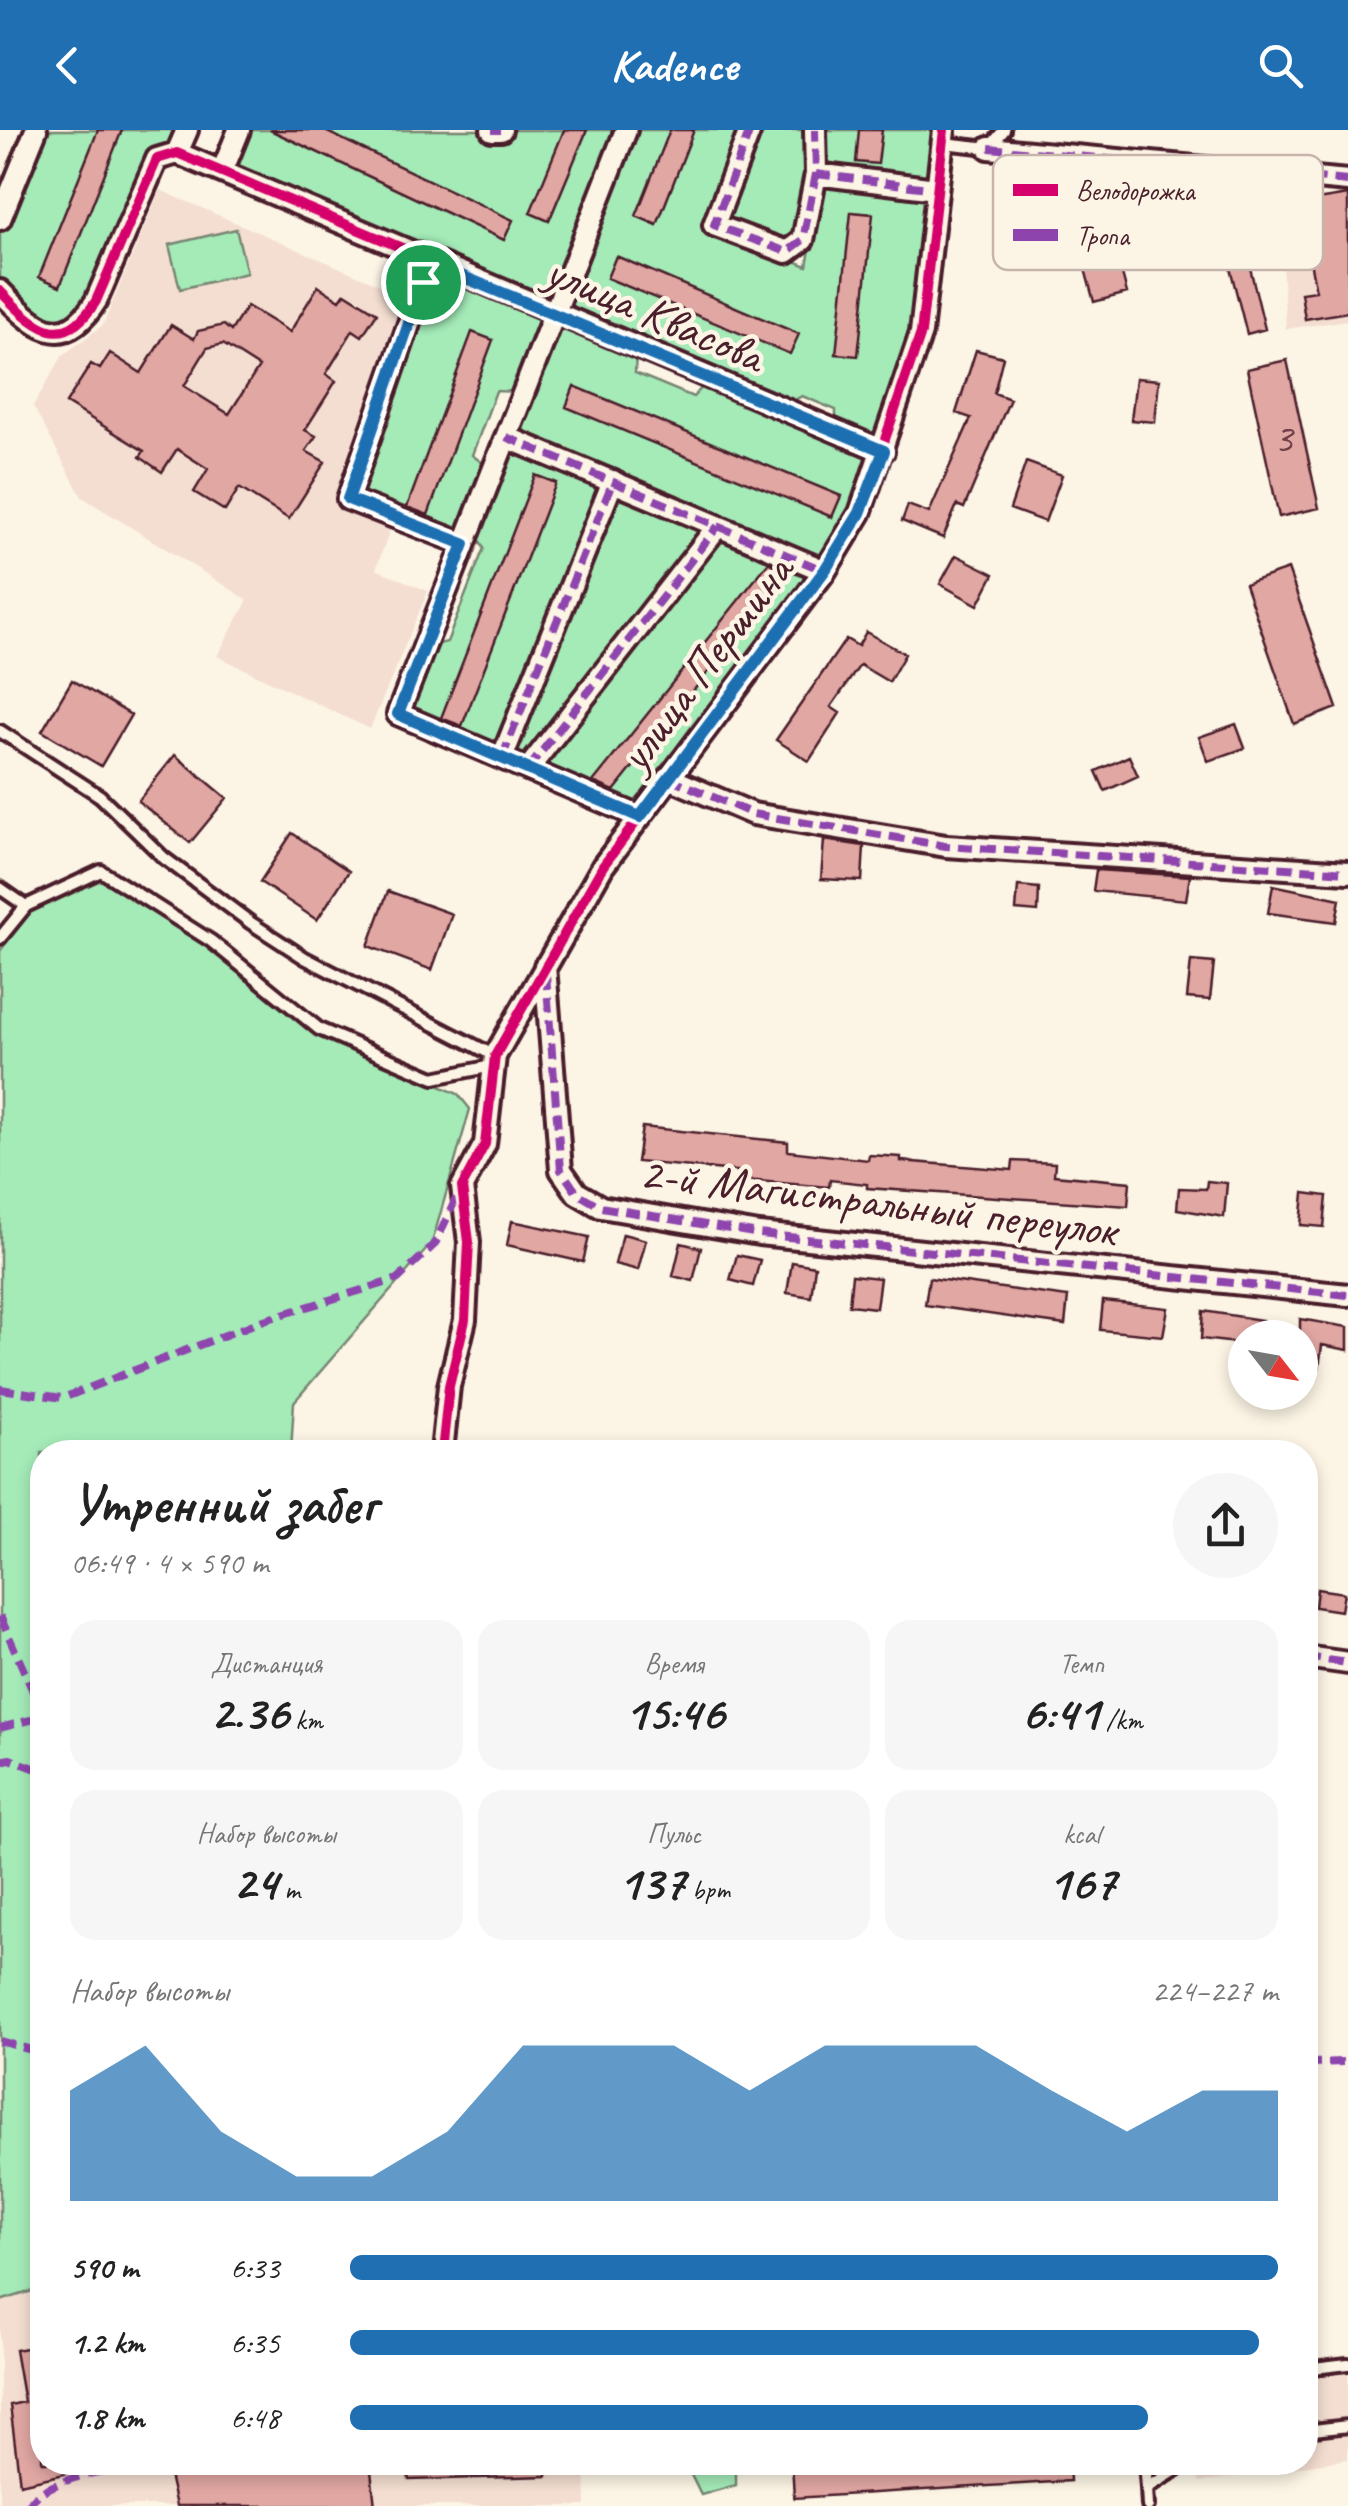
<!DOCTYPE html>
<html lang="ru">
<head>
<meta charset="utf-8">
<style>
  :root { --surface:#fff; --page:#f6f6f6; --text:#222; --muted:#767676; --accent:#1f6fb2 }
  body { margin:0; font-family:Caveat,sans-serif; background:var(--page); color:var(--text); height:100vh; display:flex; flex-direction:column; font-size:38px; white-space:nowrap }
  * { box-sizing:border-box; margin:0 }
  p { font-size:32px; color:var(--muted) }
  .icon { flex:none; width:55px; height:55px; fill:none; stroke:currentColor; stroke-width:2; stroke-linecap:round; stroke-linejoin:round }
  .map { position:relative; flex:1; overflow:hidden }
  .side { position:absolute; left:30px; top:1310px; width:1288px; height:1035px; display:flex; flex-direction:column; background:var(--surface); border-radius:40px; box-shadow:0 5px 15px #0003 }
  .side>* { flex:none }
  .needle { width:65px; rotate:121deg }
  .controls { position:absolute; left:1228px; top:1190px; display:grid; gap:20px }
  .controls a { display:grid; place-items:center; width:90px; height:90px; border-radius:50%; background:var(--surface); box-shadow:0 5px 15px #0003; font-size:50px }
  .pin { position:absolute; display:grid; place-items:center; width:85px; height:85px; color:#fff; margin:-42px; border:5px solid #fff; border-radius:50%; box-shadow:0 2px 10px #0007 }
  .round { display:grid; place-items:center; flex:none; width:105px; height:105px; border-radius:52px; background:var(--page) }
  .overview { display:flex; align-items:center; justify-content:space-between; height:170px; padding:0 40px }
  h1 { font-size:55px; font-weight:700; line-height:75px }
  .figures { display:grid; grid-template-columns:repeat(3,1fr); gap:15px; height:170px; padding:10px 40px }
  .figures div { display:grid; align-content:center; border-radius:25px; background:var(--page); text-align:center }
  .figures b { font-size:50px; font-weight:700 }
  .figures small { font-size:28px; font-weight:400 }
  .figures p { font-size:28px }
  .chart { height:280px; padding:20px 40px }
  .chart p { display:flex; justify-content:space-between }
  .chart svg { width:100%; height:180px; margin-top:10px; fill:var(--accent); opacity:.7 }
  ul { padding:0 40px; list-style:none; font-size:32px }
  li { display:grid; grid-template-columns:160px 120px 1fr; align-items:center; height:75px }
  li i { height:25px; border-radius:12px; background:var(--accent) }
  header { display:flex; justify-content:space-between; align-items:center; height:130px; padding:0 40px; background:var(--accent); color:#fff; font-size:45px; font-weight:700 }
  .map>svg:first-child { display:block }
  .built { fill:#f4ded1 }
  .green { fill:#a4ebb8; stroke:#778572; stroke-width:2.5 }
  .building { fill:#e1a7a3; stroke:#4a1f2b; stroke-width:2.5; fill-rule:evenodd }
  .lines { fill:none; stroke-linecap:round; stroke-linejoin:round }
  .lane-casing { stroke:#4a1f2b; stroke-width:18 }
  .street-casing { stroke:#4a1f2b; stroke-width:28 }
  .lane { stroke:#fcf5e5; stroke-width:10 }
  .street { stroke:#fcf5e5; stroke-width:20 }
  .quiet { stroke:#8e44ad; stroke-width:8; stroke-dasharray:15 8; stroke-linecap:butt }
  .cycleway-casing { stroke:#fcf5e5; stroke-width:16 }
  .cycleway { stroke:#d6006c; stroke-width:10 }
  .route-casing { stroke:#fff; stroke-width:20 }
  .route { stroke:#1f6fb2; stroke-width:12 }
  .labels { text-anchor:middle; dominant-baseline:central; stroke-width:9; stroke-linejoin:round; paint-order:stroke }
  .number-label { font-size:42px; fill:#704149 }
  .street-label { font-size:48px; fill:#4a1f2b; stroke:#fcf5e5 }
  .key { fill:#fcf5e5; stroke:#c7b5ad; stroke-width:2.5 }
  .key-label { font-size:28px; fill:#4a1f2b }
</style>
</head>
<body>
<header><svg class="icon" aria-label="back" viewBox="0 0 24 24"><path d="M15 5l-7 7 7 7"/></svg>Kadence<svg class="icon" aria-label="search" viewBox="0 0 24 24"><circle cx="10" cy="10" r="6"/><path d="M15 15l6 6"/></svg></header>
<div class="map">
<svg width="1348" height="2376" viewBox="0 0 1348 2376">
  <rect width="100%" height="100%" fill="#fcf5e5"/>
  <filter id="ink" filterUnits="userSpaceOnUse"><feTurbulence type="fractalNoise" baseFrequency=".01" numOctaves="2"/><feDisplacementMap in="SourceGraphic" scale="20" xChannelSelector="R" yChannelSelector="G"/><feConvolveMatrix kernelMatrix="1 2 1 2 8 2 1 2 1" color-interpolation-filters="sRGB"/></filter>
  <g filter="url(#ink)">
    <!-- built -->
    <path class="built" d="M160 60 410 168 334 372 390 399 376 439 428 461 370 599 217 526 248 470 82 367 33 276 63 225 103 195Z
      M1278 67H1348V190L1286 199Z
      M42 2158V2332L585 2333 586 2376H0V2171Z
      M1348 2224V2329L1200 2352 1193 2333 1305 2332V2229Z"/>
    <!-- green -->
    <path class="green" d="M42 0H182L79 189 50 198 0 151V101Z
      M243 0H621L551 178 226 40Z
      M630 0H746L709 97 807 136 822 51 931 65 916 202 880 314 836 296V280L802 266 786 275 560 180Z
      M758 0H808L809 43 795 106 784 114 724 92Z
      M821 0H937L932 53 822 39Z
      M236 99 247 143 180 159 169 115Z
      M433 140 548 186 518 262 496 261 472 325 488 337 461 408 356 367Z
      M558 190 636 222 635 243 693 267 707 252 876 323 856 382 823 433 513 306Z
      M510 313 607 354 499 621 405 580 431 516 447 512 484 418 475 403Z
      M618 363 706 399 525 632 509 626Z
      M719 402 817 442 637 681 535 637Z
      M97 746 208 816 317 902 458 964 470 979 432 1113 294 1272 291 1322H42V2158L0 2171V821L32 780Z
      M679 2333H736V2355L701 2365 687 2337Z"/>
    <!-- building -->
    <path class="building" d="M98 0H122L60 156 39 147Z
      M270 0H323L513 90 504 110Z
      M564 0H587L549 91 530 83Z
      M670 0H694L657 95 636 86Z
      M859 0H882L878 34 856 32Z
      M1089 58 1091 65 1104 62 1111 90 1097 93 1109 136 1119 133 1127 163 1094 172 1065 65Z
      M1348 65V182L1305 189 1301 163 1316 161 1298 73Z
      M851 82 873 84 858 226 836 224Z
      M1245 117 1265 199 1247 204 1226 122Z
      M616 126 799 204 790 224 607 148Z
      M318 156 340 170 345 163 377 183 362 206 353 200 326 244 336 251 305 300 316 306 306 321 325 332 289 389 239 358 225 381 194 362 208 339 177 319 162 342 140 327 144 321 66 273 91 234 100 239 110 223 141 243 171 195 194 209 198 201 224 195 231 201 247 176 290 202ZM223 214 259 237 229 284 184 256 207 218Z
      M472 202 493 210 428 385 407 377Z
      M976 220 1003 227 994 263 1010 269 964 378 957 375 943 408 902 391 908 375 929 383 971 288 956 283Z
      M1287 230 1319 378 1279 387 1247 239Z
      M1136 248 1159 250 1155 292 1131 290Z
      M574 256 841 366 832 387 566 277Z
      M1026 332 1062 345 1045 392 1010 379Z
      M535 345 556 353 462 596 441 588Z
      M956 425 994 444 978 475 940 454Z
      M769 432 785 445 614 661 593 652Z
      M1288 439 1337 578 1294 594 1245 454Z
      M866 502 905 524 889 552 860 535 831 577 840 583 809 631 776 610 846 509 858 516Z
      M72 550 131 585 101 636 42 601Z
      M1236 594 1245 618 1208 631 1199 607Z
      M175 625 227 668 190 713 138 671Z
      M1129 626 1138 646 1105 661 1096 641Z
      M292 703 349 741 317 790 260 752Z
      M824 710 864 716 862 751 821 749Z
      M1096 740 1190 746 1186 770 1093 761Z
      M1273 755 1340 769 1336 792 1268 783Z
      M1018 756 1039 758 1038 782 1016 780Z
      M388 761 452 784 432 840 368 816Z
      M1191 831 1214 833 1210 870 1187 868Z
      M642 997 788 1012V1021L868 1030 869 1025 901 1027V1031L1012 1040 1013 1031 1055 1033 1054 1045 1130 1052 1128 1076 867 1058V1054L830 1050 829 1057 745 1050 746 1042 637 1032Z
      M1207 1051 1227 1053 1224 1087 1177 1079 1179 1058 1206 1059Z
      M1304 1063 1327 1066 1324 1097 1301 1095Z
      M512 1091 589 1107 583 1132 507 1115Z
      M623 1104 646 1110 638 1140 615 1134Z
      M681 1113 701 1118 693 1151 673 1146Z
      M737 1125 760 1130 753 1156 730 1150Z
      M792 1132 815 1136 811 1167 787 1163Z
      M852 1145 880 1148 876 1178 849 1175Z
      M929 1148 1068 1167 1065 1195 925 1175Z
      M1103 1171 1168 1178 1163 1206 1100 1200Z
      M1203 1181 1262 1190 1259 1208H1245V1214L1201 1209Z
      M1300 1189 1348 1197V1220L1322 1215 1319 1238 1300 1235Z
      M1317 1459 1344 1463 1341 1481 1315 1477Z
      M42 2215V2332H87V2339L20 2354 10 2275 24 2272 15 2220Z
      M166 2332H370L375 2376H176Z
      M406 2332H547V2346L409 2350Z
      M792 2332H1069L1070 2351 794 2368Z"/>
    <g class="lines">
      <defs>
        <path id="lane" d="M943 13 989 18 1004 0
          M0 601 100 666 164 728 251 793 305 828 495 926
          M0 758 26 776
          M0 808 26 776 101 741 211 811 319 899 434 948 492 936
          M1305 2239 1348 2234
          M1305 2301 1348 2296
          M1145 2332 1147 2358
          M1148 2376 1147 2358 1189 2332"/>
        <path id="street" d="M492 0H501
          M626 0 398 584 640 687
          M750 0 714 95 787 122 803 110 816 44 815 0
          M989 18 1348 51
          M177 23 187 0
          M222 42 239 0
          M816 44 936 59
          M0 89 36 0
          M430 133 348 369 464 414
          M0 161C34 196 62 225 96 171L157 29 177 23 883 321
          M506 307 825 441
          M502 628 613 351
          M528 639 718 396
          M669 648 753 684 946 716 1348 742
          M545 836 561 1040 577 1063 601 1077 759 1104 1348 1165
          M442 1322 449 1256 465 1190 469 1112 462 1057 485 1014 495 926 603 736 825 441 860 383 921 203 944 0
          M1305 1527 1348 1533"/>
      </defs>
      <!-- lane casing -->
      <use href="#lane" class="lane-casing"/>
      <!-- street casing -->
      <use href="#street" class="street-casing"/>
      <!-- lane -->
      <use href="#lane" class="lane"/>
      <!-- street -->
      <use href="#street" class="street"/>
      <!-- quiet -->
      <path class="quiet" d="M492 0H501
        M750 0 714 95 787 122 803 110 816 44 815 0
        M989 18 1348 51
        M816 44 936 59
        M430 133 348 369 464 414
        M506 307 825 441
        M502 628 613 351
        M528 639 718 396
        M669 648 753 684 946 716 1348 742
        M546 844 561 1040 577 1063 601 1077 759 1104 1348 1165
        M0 1259 63 1268 264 1190 398 1149 435 1114 460 1060
        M0 1486 42 1582
        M1305 1527 1348 1533
        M0 1598 42 1587
        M0 1631 10 1629 42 1641
        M0 1911 42 1923
        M1305 1933 1348 1932
        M27 2376C43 2348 116 2339 147 2332"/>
      <defs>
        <path id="cycleway" d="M0 161C34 196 62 225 96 171L157 29 177 23 883 321
          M442 1322 449 1256 465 1190 469 1112 462 1057 485 1014 495 926 603 736 825 441 860 383 921 203 944 0"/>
      </defs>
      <!-- cycleway casing -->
      <use href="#cycleway" class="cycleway-casing"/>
      <!-- cycleway -->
      <use href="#cycleway" class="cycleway"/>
    </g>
  </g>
  <g class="lines" filter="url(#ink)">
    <defs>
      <path id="route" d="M430 133 884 321 860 383 825 440 640 687 398 584 464 414 348 369Z"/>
    </defs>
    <!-- route casing -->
    <use href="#route" class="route-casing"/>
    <!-- route -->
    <use href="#route" class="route"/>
  </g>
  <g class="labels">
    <!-- number labels -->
    <g class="number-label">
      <text x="1283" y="308">3</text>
    </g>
    <!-- street labels -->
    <g class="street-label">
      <text transform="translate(655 183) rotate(23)">улица Квасова</text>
      <text transform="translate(705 533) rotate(-53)">улица Першина</text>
      <text transform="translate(878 1071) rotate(7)">2-й Магистральный переулок</text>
    </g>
  </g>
  <!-- legend -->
  <rect x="993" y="25" width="330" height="115" rx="15" class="key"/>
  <rect x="1013" y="54" width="45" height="12" fill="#d6006c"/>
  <rect x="1013" y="99" width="45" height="12" fill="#8e44ad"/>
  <g class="key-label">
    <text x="1076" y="70">Велодорожка</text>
    <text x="1076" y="115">Тропа</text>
  </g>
</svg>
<div class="controls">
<a><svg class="needle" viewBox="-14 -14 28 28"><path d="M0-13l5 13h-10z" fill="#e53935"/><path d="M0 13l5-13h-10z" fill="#767676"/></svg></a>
</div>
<div class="pin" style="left:423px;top:152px;background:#1e9e55"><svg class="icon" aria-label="arrive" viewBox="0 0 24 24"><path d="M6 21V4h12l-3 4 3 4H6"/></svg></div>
<section class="side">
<div class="overview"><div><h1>Утренний забег</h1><p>06:49 · 4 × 590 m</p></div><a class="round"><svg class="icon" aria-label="share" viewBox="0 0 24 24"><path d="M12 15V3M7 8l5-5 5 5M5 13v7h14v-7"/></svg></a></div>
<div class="figures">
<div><p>Дистанция</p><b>2.36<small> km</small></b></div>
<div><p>Время</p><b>15:46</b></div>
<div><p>Темп</p><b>6:41<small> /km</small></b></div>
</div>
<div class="figures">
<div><p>Набор высоты</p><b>24<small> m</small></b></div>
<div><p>Пульс</p><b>137<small> bpm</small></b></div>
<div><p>kcal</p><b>167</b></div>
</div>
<div class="chart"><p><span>Набор высоты</span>224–227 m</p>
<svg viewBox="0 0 160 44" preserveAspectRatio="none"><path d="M0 44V17L10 6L20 27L30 38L40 38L50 27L60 6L70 6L80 6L90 17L100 6L110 6L120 6L130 17L140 27L150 17L160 17V44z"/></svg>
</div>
<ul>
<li><b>590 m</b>6:33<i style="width:100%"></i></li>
<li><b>1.2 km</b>6:35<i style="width:98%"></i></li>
<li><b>1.8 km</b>6:48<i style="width:86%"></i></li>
</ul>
</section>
</div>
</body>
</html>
